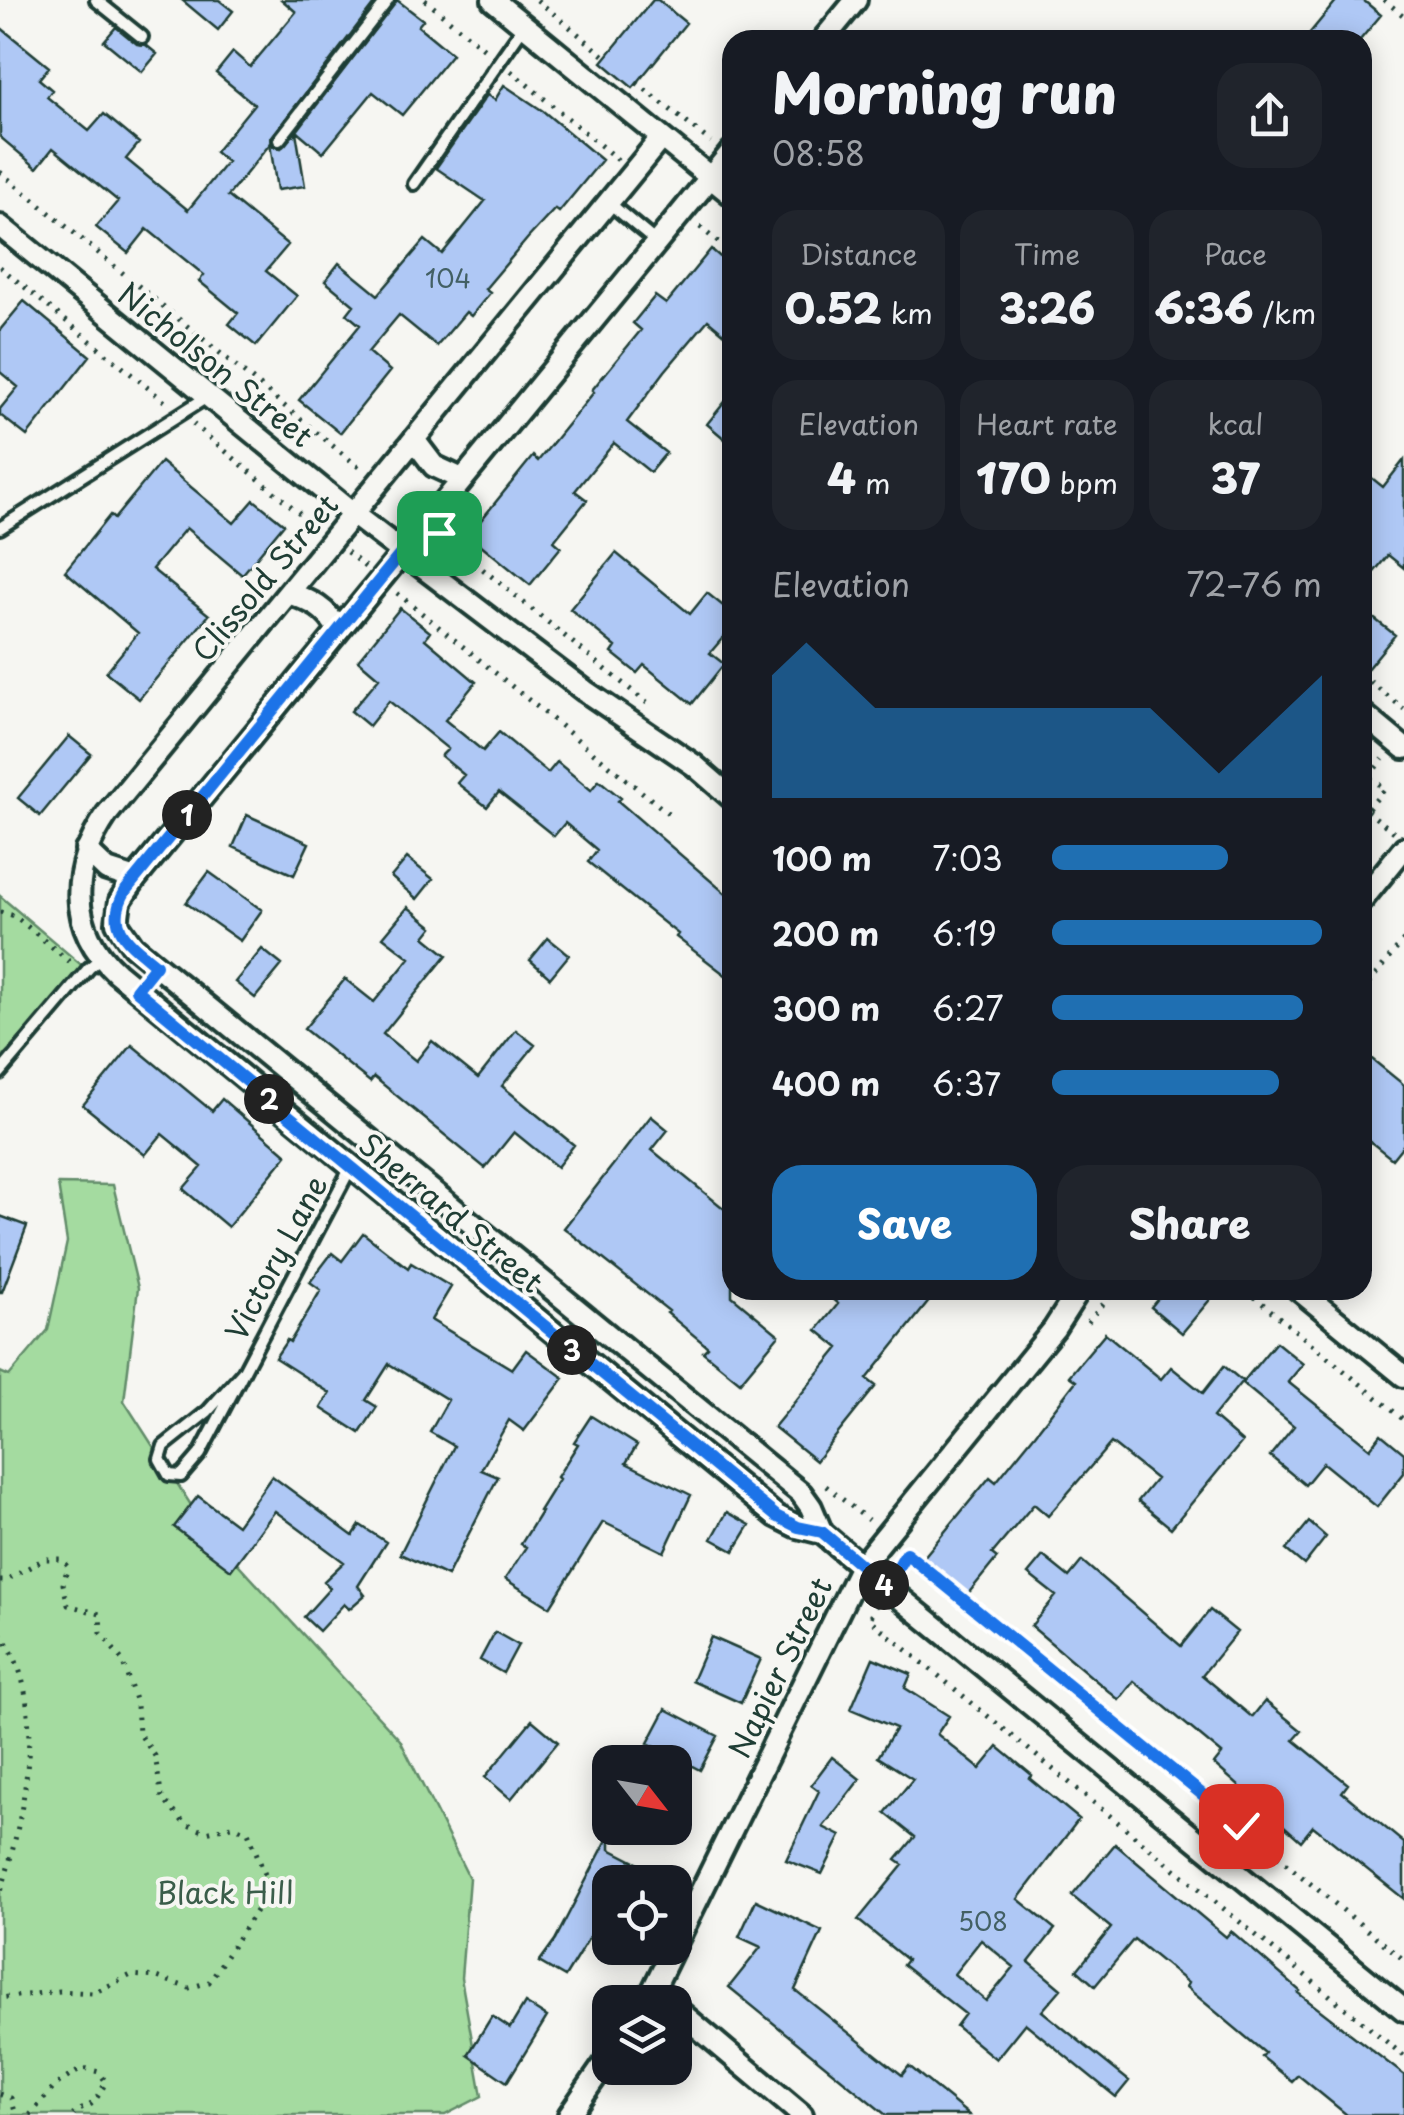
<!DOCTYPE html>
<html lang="en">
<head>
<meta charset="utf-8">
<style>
  :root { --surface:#171b24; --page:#20242c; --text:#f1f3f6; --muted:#9ea1a6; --accent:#1f6fb2 }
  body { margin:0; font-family:"Playpen Sans",sans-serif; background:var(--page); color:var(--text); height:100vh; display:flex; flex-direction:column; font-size:38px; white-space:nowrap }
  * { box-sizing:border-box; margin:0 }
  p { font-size:32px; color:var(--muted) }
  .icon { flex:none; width:55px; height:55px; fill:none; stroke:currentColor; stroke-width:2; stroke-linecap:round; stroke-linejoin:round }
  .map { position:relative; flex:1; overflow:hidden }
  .sheet { position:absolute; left:722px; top:30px; width:650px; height:1270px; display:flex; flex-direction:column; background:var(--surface); border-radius:30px; box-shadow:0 5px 25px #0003 }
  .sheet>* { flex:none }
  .needle { width:65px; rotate:121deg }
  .buttons { position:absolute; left:592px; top:1745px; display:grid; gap:20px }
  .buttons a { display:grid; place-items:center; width:100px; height:100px; border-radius:20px; background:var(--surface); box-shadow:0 5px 25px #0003; font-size:50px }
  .pin { position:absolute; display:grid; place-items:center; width:85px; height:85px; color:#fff; margin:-42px; border-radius:20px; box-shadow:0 5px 15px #0006 }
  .km { position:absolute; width:50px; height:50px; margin:-25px; border-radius:50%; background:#222; color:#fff; font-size:28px; line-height:50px; text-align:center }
  .round { display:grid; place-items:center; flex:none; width:105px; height:105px; border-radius:30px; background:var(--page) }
  .headline { display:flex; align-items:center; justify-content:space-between; height:170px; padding:0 50px }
  h1 { font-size:55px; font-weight:800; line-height:75px }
  .figures { display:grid; grid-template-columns:repeat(3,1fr); gap:15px; height:170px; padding:10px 50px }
  .figures div { display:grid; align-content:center; border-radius:25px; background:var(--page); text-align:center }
  .figures b { font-size:42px; font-weight:800 }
  .figures small { font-size:28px; font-weight:400 }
  .figures p { font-size:28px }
  .chart { height:280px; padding:20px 50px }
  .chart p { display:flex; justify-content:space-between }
  .chart svg { width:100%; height:180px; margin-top:10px; fill:var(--accent); opacity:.7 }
  .primary-button { display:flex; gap:20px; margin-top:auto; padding:20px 50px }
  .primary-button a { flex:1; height:115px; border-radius:30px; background:var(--accent); color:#fff; font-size:40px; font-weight:800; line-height:115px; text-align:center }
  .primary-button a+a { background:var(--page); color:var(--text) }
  ul { padding:0 50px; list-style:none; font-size:32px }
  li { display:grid; grid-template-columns:160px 120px 1fr; align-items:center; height:75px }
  li i { height:25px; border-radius:12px; background:var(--accent) }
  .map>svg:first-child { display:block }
  .green { fill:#a4dba0; stroke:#628c6a; stroke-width:2.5 }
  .building { fill:#afc8f5; stroke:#1f3d34; stroke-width:2.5; fill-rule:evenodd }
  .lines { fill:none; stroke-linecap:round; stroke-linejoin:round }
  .lane-casing { stroke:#1f3d34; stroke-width:18 }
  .street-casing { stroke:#1f3d34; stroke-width:28 }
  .path { stroke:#1f3d34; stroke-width:5; stroke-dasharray:2.5 8; stroke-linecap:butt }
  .lane { stroke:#f6f6f2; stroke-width:10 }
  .street { stroke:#f6f6f2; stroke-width:20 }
  .route-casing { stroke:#fff; stroke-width:20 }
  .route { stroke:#1a73e8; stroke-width:12 }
  .labels { text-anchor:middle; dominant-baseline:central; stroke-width:8; stroke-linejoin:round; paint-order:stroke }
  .number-label { font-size:25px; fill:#436064 }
  .street-label { font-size:30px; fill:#1f3d34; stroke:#f6f6f2 }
  .park-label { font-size:30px; fill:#3a5d4a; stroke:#f6f6f2 }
</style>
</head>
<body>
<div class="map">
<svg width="1404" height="2115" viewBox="0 0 1404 2115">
  <rect width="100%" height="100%" fill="#f6f6f2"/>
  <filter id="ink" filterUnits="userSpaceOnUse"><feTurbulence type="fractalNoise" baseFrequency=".01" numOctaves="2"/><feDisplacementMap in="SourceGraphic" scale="20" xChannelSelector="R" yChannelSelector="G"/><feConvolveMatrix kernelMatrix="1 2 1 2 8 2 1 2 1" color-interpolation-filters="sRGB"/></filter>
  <g filter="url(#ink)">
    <!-- green -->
    <path class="green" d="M0 896 85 968 0 1059Z
      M58 1184 113 1185 138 1288 124 1401 207 1530 400 1740 469 1878 461 1978 482 2096 445 2115H0V1372L9 1376 48 1330 67 1242Z"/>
    <!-- building -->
    <path class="building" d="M182 0H219L233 11 218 30Z
      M282 0H377L271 138 273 146 281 148 296 132 305 186 277 190 270 144 228 196 288 245 266 271 297 296 256 346 229 324 238 313 199 281 204 275 147 229 128 253 96 227 118 201 53 148 37 168 0 137V27L49 67 39 79 52 90 47 97 89 131 104 114 139 143 126 159 188 210 227 162 215 152 254 104 216 73 233 52 250 67 296 12Z
      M397 0 423 20 418 26 452 54 402 115 373 92 323 153 297 131Z
      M653 0H658L686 23 633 88 602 62Z
      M1337 0H1363L1381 15 1360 40H1304Z
      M116 27 137 44 146 45 157 54 142 72 104 41Z
      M504 85 543 111 602 160 559 212 555 209 528 238 485 289 490 293 471 316 466 312 437 346 399 315 368 352 390 371 340 433 299 400 360 325 347 314 354 305 325 281 339 263 378 295 425 240 442 254 485 201 436 168 487 95 495 100Z
      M711 249 732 267V340L708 320 665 371 627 422 666 453 650 472 614 443 575 491 587 500 554 541 561 547 530 585 469 535 533 456 538 461 594 392 592 390 641 330 633 323 655 296 666 304Z
      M24 301 90 356 27 436 0 415V409L18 387 0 372V330Z
      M732 393V445L707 424Z
      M1404 460V568L1388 555 1362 587V470L1383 487Z
      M161 462 234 523 254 500 284 524 242 575 186 528 152 569 209 615 139 699 106 672 138 633 65 571 110 515 114 519Z
      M616 553 690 614 707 593 732 613V627L710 653 724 664 692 704 644 665 637 673 612 653 616 647 570 609Z
      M400 608 430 632 425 639 476 682 445 720 483 751 499 732 548 773 557 762 591 790 599 780 621 798 618 801 732 899V980L676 937 678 934 588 862 597 850 565 823 554 836 499 792 487 807 457 783 464 775 441 756 448 749 389 701 369 726 351 711 379 678 358 660Z
      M1362 609 1395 635 1362 675Z
      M69 736 91 754 40 816 18 798Z
      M247 815 309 843 294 875 233 847Z
      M407 858 433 879 417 899 391 877Z
      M209 872 262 910 240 941 186 903Z
      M408 907 433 927 425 937 447 955 383 1034 416 1061 432 1041 478 1078 516 1030 535 1045 502 1086 574 1145 557 1167 514 1132 485 1168 374 1077 370 1082 304 1029 345 979 374 1002 410 958 383 937Z
      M548 938 569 955 550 978 530 960Z
      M262 949 282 965 255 998 235 982Z
      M132 1045 212 1111 222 1099 287 1155 228 1227 183 1189 202 1167 162 1134 145 1155 83 1105Z
      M1362 1051 1404 1085V1144L1392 1159 1362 1135Z
      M651 1116 668 1130 652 1150 732 1215V1296L779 1335 740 1382 703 1352 708 1347 667 1313 669 1311 564 1228Z
      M0 1216 27 1226 2 1292H0Z
      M363 1233 408 1268 411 1263 451 1287 431 1320 512 1369 526 1350 564 1378 524 1431 509 1420 481 1470 498 1477 447 1576 400 1554 454 1446 430 1432 448 1400 389 1364 366 1400 377 1407 360 1433 321 1408 330 1393 275 1358 287 1340 290 1342 321 1290 310 1282 332 1253 342 1261Z
      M822 1290H938L867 1379 876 1386 816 1461 774 1427 839 1348 817 1330 838 1304Z
      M1165 1290H1218L1182 1333 1151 1307Z
      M1105 1333 1161 1379 1171 1367 1203 1393 1224 1366 1242 1381 1213 1417 1242 1442 1171 1528 1138 1501 1156 1479 1111 1443 1048 1516 1034 1504 992 1554 997 1558 967 1595 923 1558 990 1477 996 1482 1035 1434 1076 1381 1069 1376Z
      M1276 1342 1303 1364 1288 1382 1370 1448 1381 1434 1404 1453V1473L1377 1507 1323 1463 1305 1485 1270 1456 1294 1426 1242 1383Z
      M591 1416 637 1445 626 1463 691 1495 664 1552 603 1522 550 1607 505 1579 526 1547 521 1544 541 1512 539 1511 559 1479 557 1477 578 1444 574 1442Z
      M272 1476 353 1536 360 1525 386 1542 358 1586 365 1595 349 1609 344 1604 319 1631 304 1617 330 1588 324 1581 344 1562 275 1511 231 1570 174 1527 198 1496 237 1525Z
      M727 1512 750 1525 734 1551 712 1539Z
      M1309 1522 1326 1537 1304 1565 1286 1550Z
      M1043 1556 1069 1577 1082 1561 1181 1646 1210 1610 1237 1632 1202 1675 1252 1717 1265 1701 1302 1731 1294 1740 1348 1784 1342 1792 1404 1843V1899L1313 1826 1301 1841 1214 1764 1222 1754 1134 1681 1119 1700 1031 1626 1056 1596 1028 1574Z
      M495 1632 518 1645 503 1673 480 1660Z
      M711 1637 761 1659 741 1703 692 1681Z
      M873 1658 911 1674 905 1688 949 1716 937 1734 980 1769 998 1747 1032 1775 1029 1778 1079 1819 1018 1899 1055 1929 1029 1962 1061 1989 1042 2011 1129 2081 1116 2097 1025 2023 996 2059 956 2026 965 2014 903 1965 907 1960 858 1920 903 1865 896 1860 915 1837 885 1813 913 1779 878 1757 896 1728 851 1709ZM981 1940 1014 1967 986 2001 954 1974Z
      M666 1709 718 1736 700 1770 648 1743Z
      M532 1720 558 1742 511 1799 485 1777Z
      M832 1757 860 1779 823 1827 841 1836 822 1874 786 1860 819 1791 811 1785Z
      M610 1834V1849L639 1864 629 1882H610V1929L598 1923 565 1977 539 1962 555 1940Z
      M1115 1844 1226 1937 1231 1931 1300 1991 1298 1993 1404 2075V2115H1347L1298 2075 1292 2081 1262 2057 1265 2053 1186 1987 1188 1983 1134 1939 1095 1986 1077 1970 1111 1928 1072 1896Z
      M756 1900 822 1931 795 1990 902 2075 909 2066 969 2115H886L729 1987 761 1947 739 1937Z
      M525 2003 547 2017 507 2082 468 2055 492 2016 510 2028Z"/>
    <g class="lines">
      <defs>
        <path id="lane" d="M96 0 142 37
          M279 140 388 0
          M414 184 524 26
          M608 202 656 242
          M0 528 207 397
          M0 1073 89 968 101 958
          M243 1372 208 1411 164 1446 160 1459 169 1475 181 1476 200 1454 351 1167"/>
        <path id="street" d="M493 0 732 195
          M823 40 856 0
          M661 138 107 814C71 867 66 927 117 973L776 1516 798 1527 822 1533
          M732 151 135 879 120 901 117 923 133 946 801 1493 811 1507 822 1533 861 1566 1404 2010
          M0 226 354 515 585 691 694 765 732 798
          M415 441 434 466 462 479
          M289 593C311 601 327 608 338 630
          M1362 713 1404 748
          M86 850 107 870 135 879
          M1362 900 1404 848
          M1299 1290 1404 1376
          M647 2002 861 1566 1054 1329 1079 1290
          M675 2008 802 2115
          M569 2115 610 2056"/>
      </defs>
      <!-- lane casing -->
      <use href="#lane" class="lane-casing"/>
      <!-- street casing -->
      <use href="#street" class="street-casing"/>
      <!-- path -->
      <path class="path" d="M425 0 487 51
        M537 0 606 57
        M1384 0 1404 16
        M511 71 618 160
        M637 83 711 142
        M0 172 361 469
        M700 227 732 254
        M0 267 169 405
        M193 424 315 526
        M442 536 647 703
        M347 552 365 567
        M397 593 674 818
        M1362 675 1404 709
        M1362 771 1385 789 1362 816
        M1369 776 1383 759
        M1367 811 1394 832
        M0 912 15 916 70 962
        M1362 991 1404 940
        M1246 1290 1404 1420
        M1088 1322 1115 1290
        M826 1486 868 1520
        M903 1551 1404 1960
        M0 1581H5L44 1559H61L68 1566 63 1584 68 1605 100 1614 101 1633 122 1660 137 1706 139 1733 155 1756 162 1798 185 1824 206 1832 232 1826 248 1832 268 1882 263 1900 209 1982 189 1988 157 1977 131 1975 93 1993 60 1991 0 1998
        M876 1605 869 1619 1404 2056
        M0 1634C52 1698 22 1823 0 1895
        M0 2094 11 2098 16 2115
        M30 2115 57 2084 83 2068 99 2072 106 2082C102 2089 97 2100 90 2105 83 2110 79 2108 73 2115"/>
      <!-- lane -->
      <use href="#lane" class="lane"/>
      <!-- street -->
      <use href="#street" class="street"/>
    </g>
  </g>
  <g class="lines" filter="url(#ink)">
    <defs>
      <path id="route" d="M439 533 426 523 126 890C104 927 128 942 156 965L136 990 776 1516 798 1527 822 1532 887 1587 906 1553 1241 1826"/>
    </defs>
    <!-- route casing -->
    <use href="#route" class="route-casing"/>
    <!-- route -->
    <use href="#route" class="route"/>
  </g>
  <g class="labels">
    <!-- number labels -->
    <g class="number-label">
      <text x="448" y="278">104</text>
      <text x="983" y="1921">508</text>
    </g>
    <!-- street labels -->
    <g class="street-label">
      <text transform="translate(216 364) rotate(39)">Nicholson Street</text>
      <text transform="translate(264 577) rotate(-50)">Clissold Street</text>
      <text transform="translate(452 1212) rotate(40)">Sherrard Street</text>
      <text transform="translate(275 1257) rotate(-62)">Victory Lane</text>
      <text transform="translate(779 1667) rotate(-64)">Napier Street</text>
    </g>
    <!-- park labels -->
    <g class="park-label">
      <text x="225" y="1891">Black Hill</text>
    </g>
  </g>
</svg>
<div class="buttons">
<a><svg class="needle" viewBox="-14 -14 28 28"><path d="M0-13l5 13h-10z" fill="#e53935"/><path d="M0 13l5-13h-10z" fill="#9ea1a6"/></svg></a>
<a><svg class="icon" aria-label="locate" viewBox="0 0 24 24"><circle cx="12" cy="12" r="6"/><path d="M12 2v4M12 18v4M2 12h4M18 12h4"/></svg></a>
<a><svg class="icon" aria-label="layers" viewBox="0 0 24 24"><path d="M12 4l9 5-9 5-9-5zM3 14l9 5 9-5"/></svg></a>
</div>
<div class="pin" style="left:439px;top:533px;background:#1e9e55"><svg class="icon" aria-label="arrive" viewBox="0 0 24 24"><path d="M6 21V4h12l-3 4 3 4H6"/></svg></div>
<div class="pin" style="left:1241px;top:1826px;background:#d93025"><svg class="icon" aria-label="check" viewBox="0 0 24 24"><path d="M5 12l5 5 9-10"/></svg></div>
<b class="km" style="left:187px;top:815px">1</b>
<b class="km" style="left:269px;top:1099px">2</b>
<b class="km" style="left:572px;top:1350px">3</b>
<b class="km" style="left:884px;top:1585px">4</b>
<section class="sheet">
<div class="headline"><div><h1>Morning run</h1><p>08:58</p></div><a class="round"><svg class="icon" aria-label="share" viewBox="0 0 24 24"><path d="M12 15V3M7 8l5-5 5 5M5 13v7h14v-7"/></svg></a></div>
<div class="figures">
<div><p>Distance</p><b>0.52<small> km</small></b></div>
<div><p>Time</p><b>3:26</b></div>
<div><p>Pace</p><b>6:36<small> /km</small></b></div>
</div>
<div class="figures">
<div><p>Elevation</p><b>4<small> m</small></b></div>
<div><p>Heart rate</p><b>170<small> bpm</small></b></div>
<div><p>kcal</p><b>37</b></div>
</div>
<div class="chart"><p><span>Elevation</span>72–76 m</p>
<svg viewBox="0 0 160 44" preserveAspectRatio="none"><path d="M0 44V14L10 6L20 14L30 22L40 22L50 22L60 22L70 22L80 22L90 22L100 22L110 22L120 30L130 38L140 30L150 22L160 14V44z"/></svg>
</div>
<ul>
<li><b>100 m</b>7:03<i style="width:65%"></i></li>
<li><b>200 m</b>6:19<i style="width:100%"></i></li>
<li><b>300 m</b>6:27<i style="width:93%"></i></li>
<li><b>400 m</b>6:37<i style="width:84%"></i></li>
</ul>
<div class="primary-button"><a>Save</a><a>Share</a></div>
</section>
</div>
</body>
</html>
